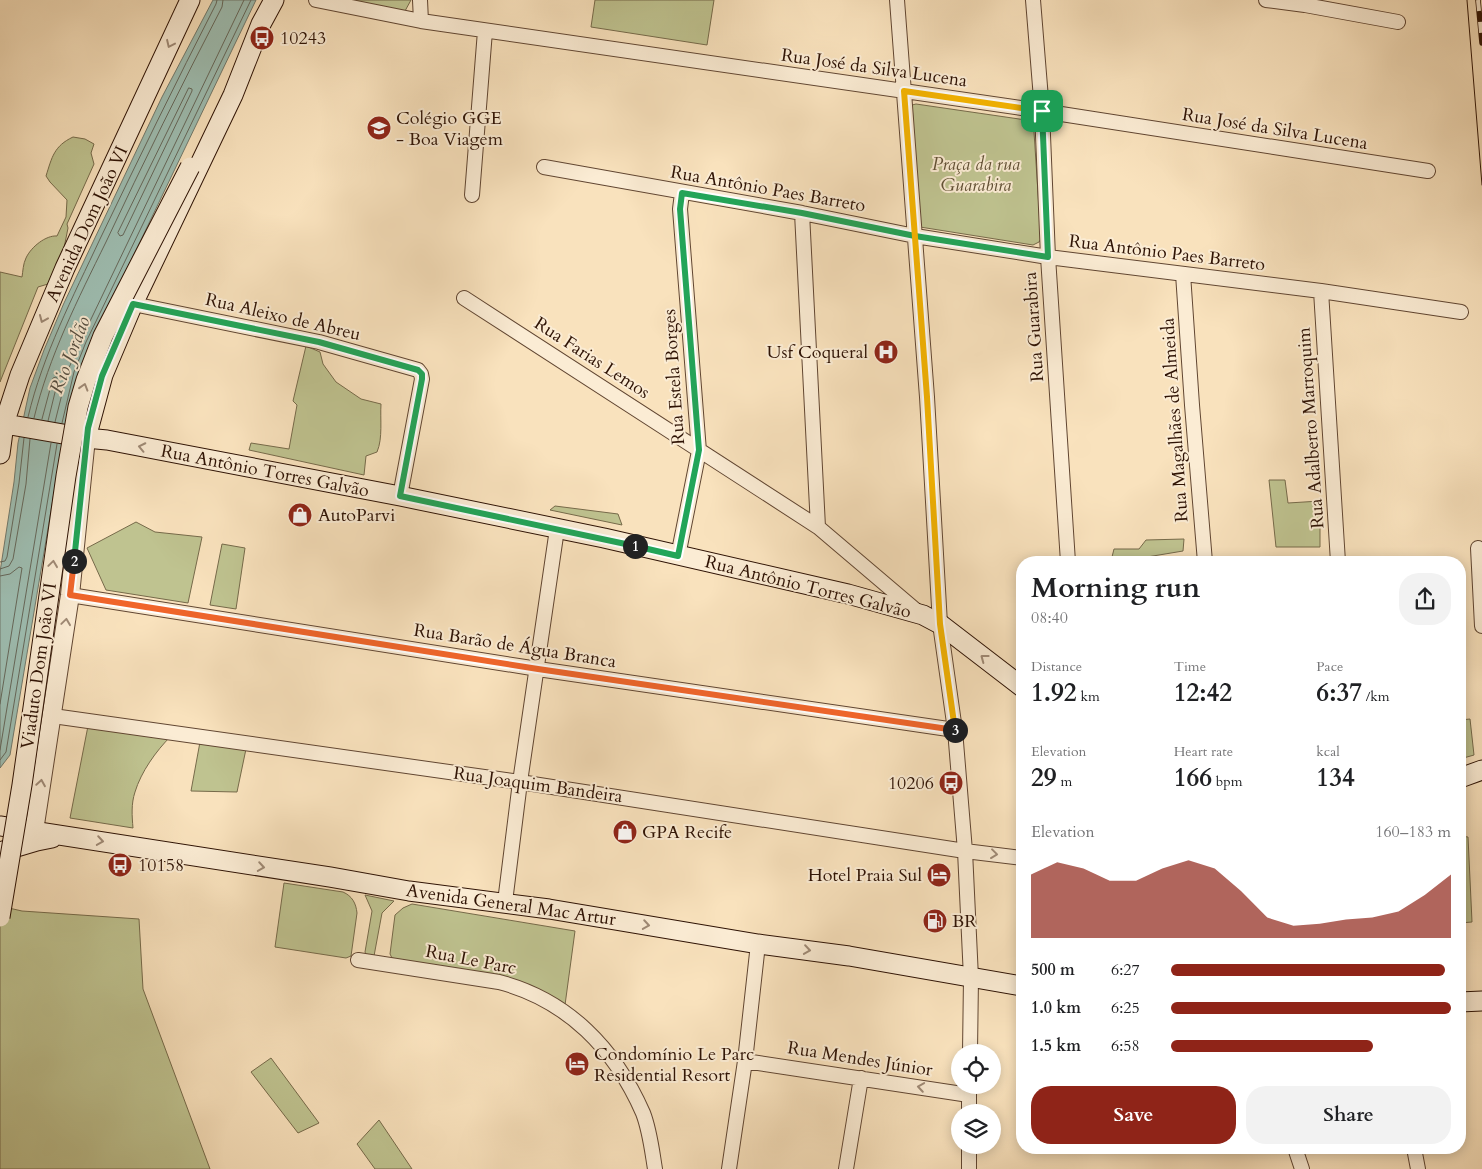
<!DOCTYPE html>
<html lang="en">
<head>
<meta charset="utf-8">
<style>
  :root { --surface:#fff; --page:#f2f2f2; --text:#202124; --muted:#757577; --accent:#8f2418 }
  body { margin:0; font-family:Cardo,serif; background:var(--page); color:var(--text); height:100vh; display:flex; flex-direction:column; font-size:19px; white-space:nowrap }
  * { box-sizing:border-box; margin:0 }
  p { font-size:16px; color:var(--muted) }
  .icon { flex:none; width:28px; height:28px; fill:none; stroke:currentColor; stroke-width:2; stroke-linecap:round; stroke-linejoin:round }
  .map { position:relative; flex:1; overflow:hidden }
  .side { position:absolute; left:1016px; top:556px; width:450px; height:598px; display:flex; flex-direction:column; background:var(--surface); border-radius:20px; box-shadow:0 2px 12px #0003 }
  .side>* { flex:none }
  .fabs { position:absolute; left:951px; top:1044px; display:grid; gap:10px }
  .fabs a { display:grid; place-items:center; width:50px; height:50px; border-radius:50%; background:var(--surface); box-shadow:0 2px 12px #0003; font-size:25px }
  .pin { position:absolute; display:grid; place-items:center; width:42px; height:42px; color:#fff; margin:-21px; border-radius:10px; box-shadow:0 2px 8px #0006 }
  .km { position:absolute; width:25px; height:25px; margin:-12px; border-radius:50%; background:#222; color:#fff; font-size:14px; line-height:25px; text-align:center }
  .round { display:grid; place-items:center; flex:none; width:52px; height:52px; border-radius:20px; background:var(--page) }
  .headline { display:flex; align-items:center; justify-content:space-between; height:85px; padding:0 15px }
  h1 { font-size:28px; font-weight:700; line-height:38px }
  .stats { display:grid; grid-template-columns:repeat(3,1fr); gap:8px; height:85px; padding:5px 15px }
  .stats div { display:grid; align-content:center }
  .stats b { font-size:25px; font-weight:700 }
  .stats small { font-size:14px; font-weight:400 }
  .stats p { font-size:14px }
  .chart { height:140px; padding:10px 15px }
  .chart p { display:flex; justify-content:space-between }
  .chart svg { width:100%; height:90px; margin-top:5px; fill:var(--accent); opacity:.7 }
  .cta { display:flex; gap:10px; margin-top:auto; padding:10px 15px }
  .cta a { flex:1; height:58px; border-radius:20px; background:var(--accent); color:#fff; font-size:20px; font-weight:700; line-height:58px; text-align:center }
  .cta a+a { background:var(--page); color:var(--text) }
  ul { padding:0 15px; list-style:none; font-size:16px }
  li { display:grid; grid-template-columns:80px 60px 1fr; align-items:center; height:38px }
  li i { height:12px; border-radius:6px; background:var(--accent) }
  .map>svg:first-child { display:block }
  .green { fill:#bfc390; stroke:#766a4a }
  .water { fill:#9ebeb2; stroke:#71796c }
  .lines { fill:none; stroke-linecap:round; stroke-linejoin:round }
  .shore { stroke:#66685b; stroke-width:1 }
  .minor-casing { stroke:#614632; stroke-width:16 }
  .tertiary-casing { stroke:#614632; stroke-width:20 }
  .secondary-casing { stroke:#2e1204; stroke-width:21 }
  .minor { stroke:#fbecd4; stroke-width:14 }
  .tertiary { stroke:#fbecd4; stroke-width:18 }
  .secondary { stroke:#fbecd4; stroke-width:19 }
  .tram { stroke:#2e1204; stroke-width:1 }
  .rail-casing { stroke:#2e1204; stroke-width:5.5 }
  .rail { stroke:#fbecd4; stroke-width:4; stroke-dasharray:11; stroke-linecap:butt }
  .secondary-bridge-casing { stroke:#2e1204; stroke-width:21; stroke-linecap:butt }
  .secondary-bridge { stroke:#fbecd4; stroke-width:19 }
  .oneway { stroke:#9f8a76 }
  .split-1-casing { stroke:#fff; stroke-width:10 }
  .split-2-casing { stroke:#fff; stroke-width:10 }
  .split-3-casing { stroke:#fff; stroke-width:10 }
  .split-4-casing { stroke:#fff; stroke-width:10 }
  .split-1 { stroke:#22a559; stroke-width:6 }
  .split-2 { stroke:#22a559; stroke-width:6 }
  .split-3 { stroke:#f0652b; stroke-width:6 }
  .split-4 { stroke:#f5b400; stroke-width:6 }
  .labels { text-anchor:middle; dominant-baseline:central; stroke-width:4; stroke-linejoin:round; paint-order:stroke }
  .poi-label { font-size:18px; fill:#2e1204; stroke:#fbecd4; text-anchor:start }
  .street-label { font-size:18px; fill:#2e1204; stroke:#fbecd4 }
  .park-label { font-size:18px; font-style:italic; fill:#615035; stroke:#fbecd4 }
  .water-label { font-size:19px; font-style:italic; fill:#554e41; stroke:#fbecd4 }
</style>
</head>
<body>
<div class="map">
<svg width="1482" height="1169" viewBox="0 0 1482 1169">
  <rect width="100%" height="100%" fill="#f9e2bd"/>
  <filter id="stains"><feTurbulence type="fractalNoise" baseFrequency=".004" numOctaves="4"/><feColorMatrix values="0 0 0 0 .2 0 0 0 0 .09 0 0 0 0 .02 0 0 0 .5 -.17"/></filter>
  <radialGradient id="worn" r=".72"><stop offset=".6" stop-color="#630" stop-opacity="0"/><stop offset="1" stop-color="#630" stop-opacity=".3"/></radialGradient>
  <!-- green -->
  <path class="green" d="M350 0H411L405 11Z
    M595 0H714L707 45 591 27Z
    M916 104 1026 120 1031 125 1034 132 1041 239 1039 242 1033 245 920 227 912 105Z
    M73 137 85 139 94 144 91 153 94 164 67 224 68 228 63 253 48 284 38 287 0 382V272L22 277C23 271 23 264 26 258 31 247 46 235 57 236L66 217 67 200 50 182 46 176C52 157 54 146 73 137Z
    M306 346 320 352 323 364 336 382 361 399 381 404C380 419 383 438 377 452L366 456 364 475 249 450 251 443 289 449 297 405 293 401Z
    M1269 480H1285L1288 503 1320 501V547H1276Z
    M555 506 618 514 622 525 550 510Z
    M136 522 155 532 202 537 188 603 106 590 87 548Z
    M1184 539 1183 551 1147 557V562H1081L1111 561 1114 549H1139L1146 540Z
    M222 544 245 548 236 609 210 605Z
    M1470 719 1474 755 1460 759V720Z
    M88 726 171 736C156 751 141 772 135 792 131 804 132 816 133 828L70 818Z
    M200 742 246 749 237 792 191 791Z
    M1460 836 1468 837 1472 922 1460 923Z
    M284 883 343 892C352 896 356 903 357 913L351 956 346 958 275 947Z
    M365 895 394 901 382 913 374 956 367 957 365 952 372 911Z
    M412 904 575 931 565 1005 392 958 390 954 395 915 403 908Z
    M0 906 22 911 139 919 143 989 210 1169H0Z
    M271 1058 319 1123 298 1133 251 1072Z
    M379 1120 412 1169H375L357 1144Z"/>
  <!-- water -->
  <path class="water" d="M213 0H256L91 344 70 409 61 451 10 755 0 768V572L14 482 18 443 30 388 44 350 64 303 162 97Z"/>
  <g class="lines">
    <!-- shore -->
    <path class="shore" d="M189 88 192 89V91L123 235 120 236 118 233Z
      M28 417C43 354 73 297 100 239 138 160 176 82 216 4L217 0
      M34 418C49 356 78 299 106 242 143 163 182 84 222 7L223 0
      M42 419 53 378 56 377 58 380 48 421
      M55 422 68 370 81 340 244 0
      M62 423 74 372 86 342 251 0
      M0 562 5 561 7 557 19 483 24 438
      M0 569 9 566 13 559 26 484 30 439
      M0 576 10 574 19 567 22 568 0 704
      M0 750 51 443
      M0 760 6 752 57 444"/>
    <defs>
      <path id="minor" d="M316 0 421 21 1042 111 1428 171
        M420 0 421 21
        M897 0 927 397 940 624 955 730 965 851 971 978 970 1052
        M1033 0 1042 111 1048 257 1068 562
        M1266 0 1305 5 1398 22
        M544 167 802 213 915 236 1048 257 1321 291 1461 312
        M472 195 485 31
        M802 213 818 527
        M1183 274 1192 405 1205 562
        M1321 291 1338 562
        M464 298 818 527 918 612
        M133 304 319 342 418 370 421 374 422 379 400 496
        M1478 548 1482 626
        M678 556 699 451 680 209 682 193
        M70 595 538 669 955 730
        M53 716 520 782 965 851 1022 858
        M505 902 520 782 557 529
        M358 960 499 982C568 1000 615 1049 643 1113 650 1131 652 1151 655 1169
        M745 1061 969 1095
        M969 1112V1085
        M1295 1148 1302 1169
        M1414 1148 1418 1169
        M729 1169 745 1061 758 944
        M846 1169 861 1078
        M969 1169V1145"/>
      <path id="tertiary" d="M34 831 70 595 86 438"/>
      <path id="secondary" d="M0 423 86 438 107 440 400 496 604 538 848 594 923 615 940 624 1022 687
        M86 438 103 375 133 304 233 95 261 24 274 0
        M0 454 4 424 20 375 65 268 190 0
        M1460 778 1482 770
        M0 826 330 877 409 891 549 909 758 944 849 956 1022 986
        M0 852 37 841 52 838
        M1460 1002 1482 1001"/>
    </defs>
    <!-- minor casing -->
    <use href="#minor" class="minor-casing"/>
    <!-- tertiary casing -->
    <use href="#tertiary" class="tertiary-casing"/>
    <!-- secondary casing -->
    <use href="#secondary" class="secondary-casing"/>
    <!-- minor -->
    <use href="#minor" class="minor"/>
    <!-- tertiary -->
    <use href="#tertiary" class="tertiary"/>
    <!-- secondary -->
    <use href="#secondary" class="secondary"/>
    <!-- tram -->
    <path class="tram" d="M1467 0 1482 185"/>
    <defs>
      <path id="rail" d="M1478 0 1482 43"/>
    </defs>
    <!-- rail casing -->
    <use href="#rail" class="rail-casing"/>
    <!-- rail -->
    <use href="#rail" class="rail"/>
    <defs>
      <path id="secondary-bridge" d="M0 917 22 785 66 476 78 407 86 380 103 336 190 167"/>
    </defs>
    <!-- secondary-bridge casing -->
    <use href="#secondary-bridge" class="secondary-bridge-casing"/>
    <!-- secondary-bridge -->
    <use href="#secondary-bridge" class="secondary-bridge"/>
  </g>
  <!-- one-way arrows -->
  <defs><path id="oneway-chevron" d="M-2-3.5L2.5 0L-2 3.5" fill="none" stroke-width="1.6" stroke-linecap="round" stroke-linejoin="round" transform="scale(1.25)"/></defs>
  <g class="oneway">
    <use href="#oneway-chevron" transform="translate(170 44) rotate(115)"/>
    <use href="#oneway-chevron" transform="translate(43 319) rotate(113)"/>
    <use href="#oneway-chevron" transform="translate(84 387) rotate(-73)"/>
    <use href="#oneway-chevron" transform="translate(142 447) rotate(-168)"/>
    <use href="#oneway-chevron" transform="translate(53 564) rotate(-82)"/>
    <use href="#oneway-chevron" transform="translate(66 622) rotate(-82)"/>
    <use href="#oneway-chevron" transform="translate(984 658) rotate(-143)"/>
    <use href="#oneway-chevron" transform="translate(41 783) rotate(-81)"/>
    <use href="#oneway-chevron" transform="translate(100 841) rotate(9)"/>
    <use href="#oneway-chevron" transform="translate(994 854) rotate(7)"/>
    <use href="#oneway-chevron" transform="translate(261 867) rotate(9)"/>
    <use href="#oneway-chevron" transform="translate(646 925) rotate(9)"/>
    <use href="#oneway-chevron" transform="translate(807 950) rotate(8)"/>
    <use href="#oneway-chevron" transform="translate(921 1087) rotate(-171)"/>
  </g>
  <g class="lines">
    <defs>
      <path id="split-1" d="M635 546 678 556 699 450 680 209 682 193 802 213 915 236 1048 257 1042 111"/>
      <path id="split-2" d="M74 561 88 428 102 376 133 304 319 342 418 370 422 374V379L400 496 635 546"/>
      <path id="split-3" d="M74 561 70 595 538 669 955 730"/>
      <path id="split-4" d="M955 730 940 624 927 397 904 91 1042 111"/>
    </defs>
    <!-- split-1 casing -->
    <use href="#split-1" class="split-1-casing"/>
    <!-- split-2 casing -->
    <use href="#split-2" class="split-2-casing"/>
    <!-- split-3 casing -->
    <use href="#split-3" class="split-3-casing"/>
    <!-- split-4 casing -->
    <use href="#split-4" class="split-4-casing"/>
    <!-- split-1 -->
    <use href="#split-1" class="split-1"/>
    <!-- split-2 -->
    <use href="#split-2" class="split-2"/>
    <!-- split-3 -->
    <use href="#split-3" class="split-3"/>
    <!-- split-4 -->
    <use href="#split-4" class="split-4"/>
  </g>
  <!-- icons -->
  <defs>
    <symbol id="bus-disc" viewBox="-11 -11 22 22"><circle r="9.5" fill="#8f2418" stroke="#fbecd4"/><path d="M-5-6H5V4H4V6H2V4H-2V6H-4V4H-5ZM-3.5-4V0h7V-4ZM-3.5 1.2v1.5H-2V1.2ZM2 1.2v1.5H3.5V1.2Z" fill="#fff"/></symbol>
    <symbol id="school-disc" viewBox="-11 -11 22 22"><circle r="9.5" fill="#8f2418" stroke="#fbecd4"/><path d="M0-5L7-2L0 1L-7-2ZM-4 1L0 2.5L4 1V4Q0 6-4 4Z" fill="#fff"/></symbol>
    <symbol id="hospital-disc" viewBox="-11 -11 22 22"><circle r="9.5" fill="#8f2418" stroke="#fbecd4"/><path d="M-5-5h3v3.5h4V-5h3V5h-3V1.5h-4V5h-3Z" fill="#fff"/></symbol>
    <symbol id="shop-disc" viewBox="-11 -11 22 22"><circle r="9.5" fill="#8f2418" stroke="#fbecd4"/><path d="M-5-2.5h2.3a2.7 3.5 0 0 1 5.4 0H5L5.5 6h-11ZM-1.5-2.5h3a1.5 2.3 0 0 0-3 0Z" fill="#fff"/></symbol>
    <symbol id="hotel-disc" viewBox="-11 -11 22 22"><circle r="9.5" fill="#8f2418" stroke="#fbecd4"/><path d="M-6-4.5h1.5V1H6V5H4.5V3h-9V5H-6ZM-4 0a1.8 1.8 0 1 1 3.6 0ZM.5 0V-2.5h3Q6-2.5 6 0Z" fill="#fff"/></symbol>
    <symbol id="fuel-disc" viewBox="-11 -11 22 22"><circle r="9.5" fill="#8f2418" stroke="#fbecd4"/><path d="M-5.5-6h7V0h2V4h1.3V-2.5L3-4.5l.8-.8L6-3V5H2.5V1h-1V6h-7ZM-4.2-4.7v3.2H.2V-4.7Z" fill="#fff"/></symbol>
  </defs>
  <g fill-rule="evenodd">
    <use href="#bus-disc" x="248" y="24" width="28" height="28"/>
    <use href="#school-disc" x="365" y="114" width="28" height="28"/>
    <use href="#hospital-disc" x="872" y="338" width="28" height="28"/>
    <use href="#shop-disc" x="286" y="501" width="28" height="28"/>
    <use href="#bus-disc" x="937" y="769" width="28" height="28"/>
    <use href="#shop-disc" x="611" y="818" width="28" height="28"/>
    <use href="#bus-disc" x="106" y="851" width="28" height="28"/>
    <use href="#hotel-disc" x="925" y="861" width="28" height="28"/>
    <use href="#fuel-disc" x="921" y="907" width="28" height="28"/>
    <use href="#hotel-disc" x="563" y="1050" width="28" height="28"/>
  </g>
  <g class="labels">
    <!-- poi labels -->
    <g class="poi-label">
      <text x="280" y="38">10243</text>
      <text x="396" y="118">Colégio GGE<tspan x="396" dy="21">- Boa Viagem</tspan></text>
      <text x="868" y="352" text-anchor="end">Usf Coqueral</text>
      <text x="318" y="515">AutoParvi</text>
      <text x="934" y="783" text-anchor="end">10206</text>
      <text x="642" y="832">GPA Recife</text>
      <text x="138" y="865">10158</text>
      <text x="922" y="875" text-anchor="end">Hotel Praia Sul</text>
      <text x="952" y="921">BR</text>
      <text x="594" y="1054">Condomínio Le Parc<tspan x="594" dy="21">Residential Resort</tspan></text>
    </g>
    <!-- street labels -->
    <g class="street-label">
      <text transform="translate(874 68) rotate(8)">Rua José da Silva Lucena</text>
      <text transform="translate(1275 129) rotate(9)">Rua José da Silva Lucena</text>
      <text transform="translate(768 189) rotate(10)">Rua Antônio Paes Barreto</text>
      <text transform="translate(87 224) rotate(-65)">Avenida Dom João VI</text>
      <text transform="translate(1167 253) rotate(7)">Rua Antônio Paes Barreto</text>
      <text transform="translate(283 317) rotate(13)">Rua Aleixo de Abreu</text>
      <text transform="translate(1034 327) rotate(-94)">Rua Guarabira</text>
      <text transform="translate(592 358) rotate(33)">Rua Farias Lemos</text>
      <text transform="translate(674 377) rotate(-94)">Rua Estela Borges</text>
      <text transform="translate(1175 420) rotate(-94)">Rua Magalhães de Almeida</text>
      <text transform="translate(1311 428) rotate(-94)">Rua Adalberto Marroquim</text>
      <text transform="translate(265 471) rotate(11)">Rua Antônio Torres Galvão</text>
      <text transform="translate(808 587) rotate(14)">Rua Antônio Torres Galvão</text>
      <text transform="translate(515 646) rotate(9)">Rua Barão de Água Branca</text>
      <text transform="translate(39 666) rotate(-82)">Viaduto Dom João VI</text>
      <text transform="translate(538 785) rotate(8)">Rua Joaquim Bandeira</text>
      <text transform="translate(511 905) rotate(8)">Avenida General Mac Artur</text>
      <text transform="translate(471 960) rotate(11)">Rua Le Parc</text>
      <text transform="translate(860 1059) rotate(9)">Rua Mendes Júnior</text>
    </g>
    <!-- park labels -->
    <g class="park-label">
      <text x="976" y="164">Praça da rua<tspan x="976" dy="21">Guarabira</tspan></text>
    </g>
    <!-- water labels -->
    <g class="water-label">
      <text transform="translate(70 355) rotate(-69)">Rio Jordão</text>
    </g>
  </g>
  <rect width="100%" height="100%" filter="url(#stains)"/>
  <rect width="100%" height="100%" fill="url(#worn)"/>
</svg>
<div class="fabs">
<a><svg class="icon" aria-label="locate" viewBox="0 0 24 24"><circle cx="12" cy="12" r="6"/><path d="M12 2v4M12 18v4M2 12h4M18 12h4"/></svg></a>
<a><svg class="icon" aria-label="layers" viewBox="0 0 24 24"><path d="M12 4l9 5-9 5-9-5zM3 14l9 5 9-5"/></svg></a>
</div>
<div class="pin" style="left:1042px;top:111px;background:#1e9e55"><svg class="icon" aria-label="arrive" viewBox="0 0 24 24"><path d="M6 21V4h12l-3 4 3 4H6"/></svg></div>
<b class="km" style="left:635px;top:546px">1</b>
<b class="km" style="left:74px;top:561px">2</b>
<b class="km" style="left:955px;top:730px">3</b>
<section class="side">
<div class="headline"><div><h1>Morning run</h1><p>08:40</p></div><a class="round"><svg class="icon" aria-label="share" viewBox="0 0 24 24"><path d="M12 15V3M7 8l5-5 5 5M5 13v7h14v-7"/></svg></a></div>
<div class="stats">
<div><p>Distance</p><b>1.92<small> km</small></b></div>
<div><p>Time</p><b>12:42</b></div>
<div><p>Pace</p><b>6:37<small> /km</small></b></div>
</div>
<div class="stats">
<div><p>Elevation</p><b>29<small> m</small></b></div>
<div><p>Heart rate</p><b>166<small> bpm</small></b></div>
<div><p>kcal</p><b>134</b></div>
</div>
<div class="chart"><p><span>Elevation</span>160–183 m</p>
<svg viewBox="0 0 160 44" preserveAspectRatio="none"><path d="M0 44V13L10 7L20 10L30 16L40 16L50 10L60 6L70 10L80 21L90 34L100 38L110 37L120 35L130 34L140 31L150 23L160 13V44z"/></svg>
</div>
<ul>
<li><b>500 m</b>6:27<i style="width:98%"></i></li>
<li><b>1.0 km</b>6:25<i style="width:100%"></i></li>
<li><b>1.5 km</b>6:58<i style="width:72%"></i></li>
</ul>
<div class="cta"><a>Save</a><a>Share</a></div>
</section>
</div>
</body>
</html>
